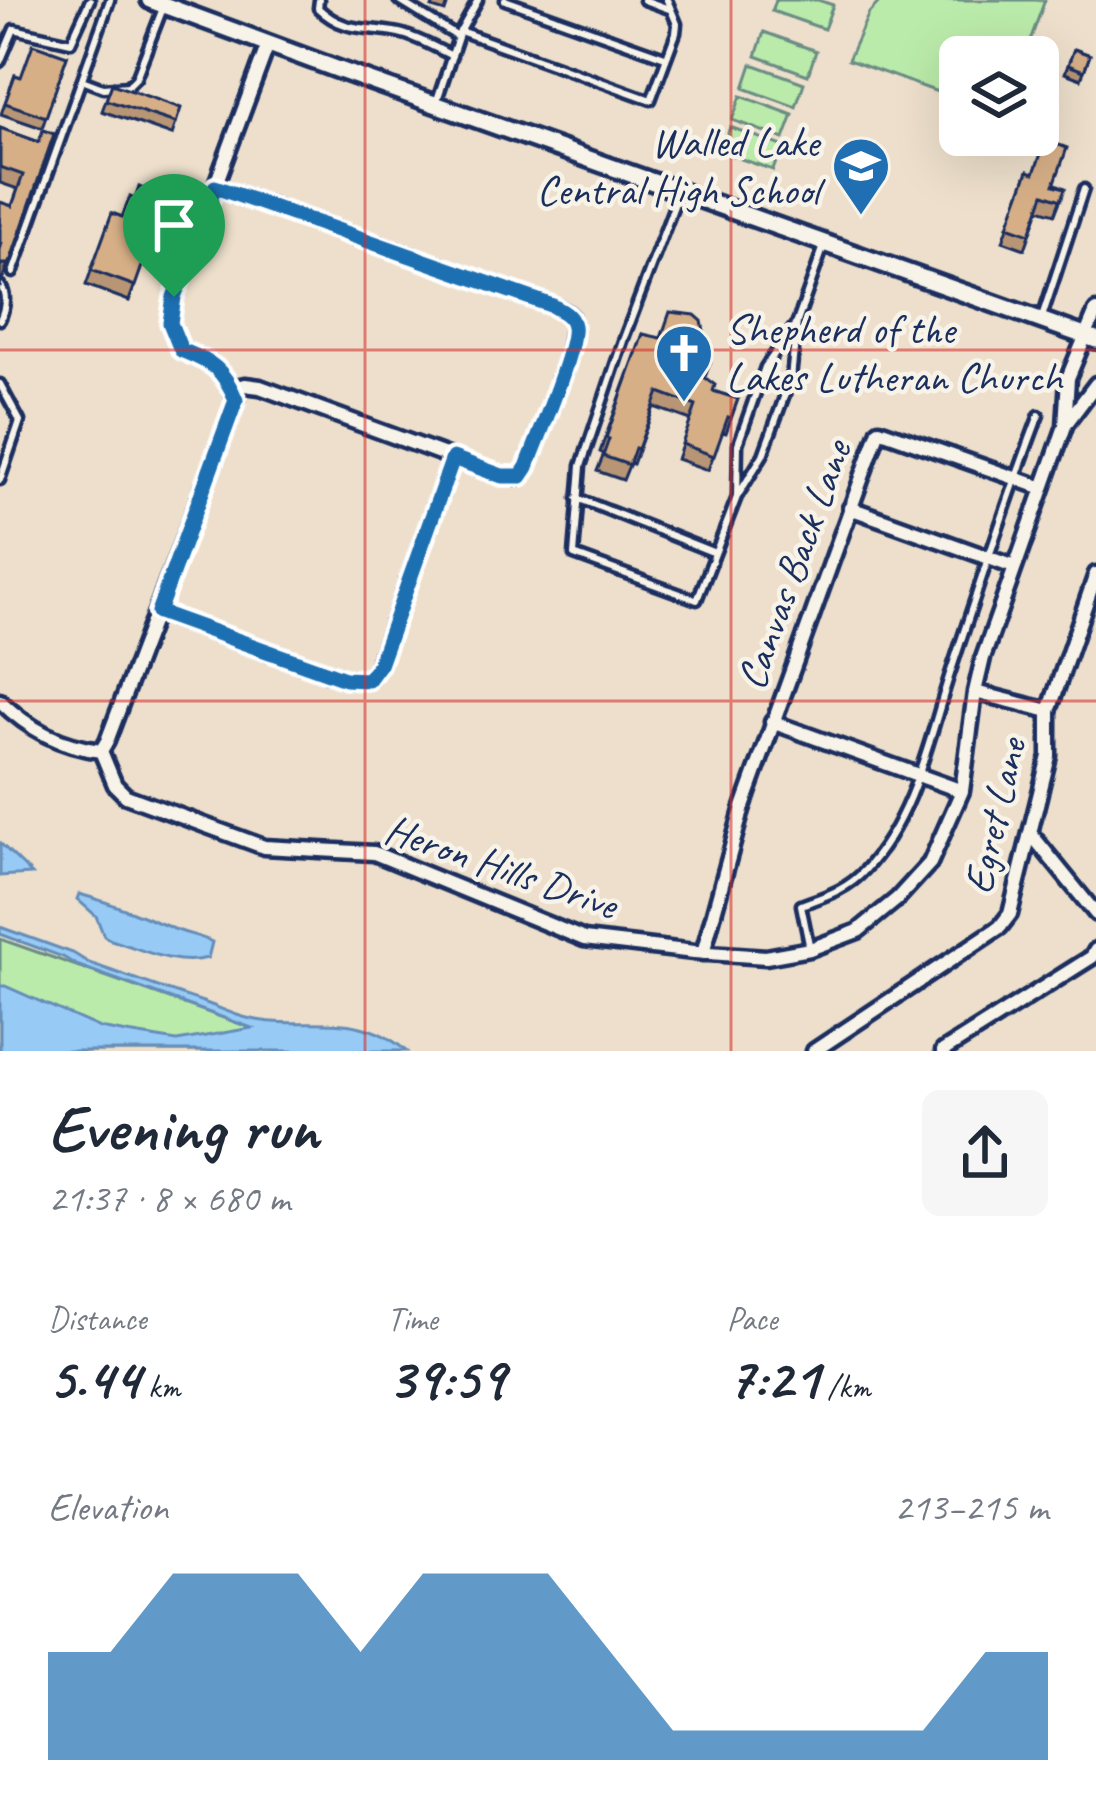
<!DOCTYPE html>
<html lang="en">
<head>
<meta charset="utf-8">
<style>
  :root { --surface:#fff; --page:#f6f6f7; --text:#1f2937; --muted:#747a83; --accent:#1f6fb2 }
  body { margin:0; font-family:Caveat,sans-serif; background:var(--page); color:var(--text); height:100vh; display:flex; flex-direction:column; font-size:45px; white-space:nowrap }
  * { box-sizing:border-box; margin:0 }
  p { font-size:39px; color:var(--muted) }
  .icon { flex:none; width:66px; height:66px; fill:none; stroke:currentColor; stroke-width:2; stroke-linecap:round; stroke-linejoin:round }
  .map { position:relative; height:1051px; overflow:hidden }
  .side { display:flex; flex-direction:column; background:var(--surface); flex:1 }
  .side>* { flex:none }
  .tools { position:absolute; left:939px; top:36px; display:grid; gap:24px }
  .tools a { display:grid; place-items:center; width:120px; height:120px; border-radius:18px; background:var(--surface); box-shadow:0 12px 48px #0002; font-size:60px }
  .pin { position:absolute; display:grid; place-items:center; width:102px; height:102px; color:#fff; margin:-123px -51px; border-radius:50% 50% 50% 0; rotate:-45deg; box-shadow:0 0 12px #0007 }
  .pin .icon { rotate:45deg }
  .round { display:grid; place-items:center; flex:none; width:126px; height:126px; border-radius:18px; background:var(--page) }
  .overview { display:flex; align-items:center; justify-content:space-between; height:204px; padding:0 48px }
  h1 { font-size:66px; font-weight:600; line-height:90px }
  .stats { display:grid; grid-template-columns:repeat(3,1fr); gap:18px; height:204px; padding:12px 48px }
  .stats div { display:grid; align-content:center }
  .stats b { font-size:60px; font-weight:600 }
  .stats small { font-size:33px; font-weight:400 }
  .stats p { font-size:33px }
  .chart { height:336px; padding:24px 48px }
  .chart p { display:flex; justify-content:space-between }
  .chart svg { width:100%; height:216px; margin-top:12px; fill:var(--accent); opacity:.7 }
  .map>svg:first-child { display:block }
  .green { fill:#bbebaa; stroke:#6b8d84; stroke-width:3 }
  .water { fill:#97cbf5; stroke:#658db9; stroke-width:3 }
  .lines { fill:none; stroke-linecap:round; stroke-linejoin:round }
  .service-casing { stroke:#1b2f5e; stroke-width:15 }
  .minor-casing { stroke:#1b2f5e; stroke-width:21 }
  .tertiary-casing { stroke:#1b2f5e; stroke-width:24 }
  .service { stroke:#f7f3e8; stroke-width:6 }
  .minor { stroke:#f7f3e8; stroke-width:12 }
  .tertiary { stroke:#f7f3e8; stroke-width:15 }
  .wall { fill:#b89674; stroke:#1b2f5e; stroke-width:3 }
  .shaded-wall { fill:#967a5e; stroke:#1b2f5e; stroke-width:3 }
  .building { fill:#d6af87; stroke:#1b2f5e; stroke-width:3 }
  .route-casing { stroke:#fff; stroke-width:24 }
  .route { stroke:#1f6fb2; stroke-width:15 }
  .grid { fill:none; stroke:#d62828; stroke-width:3; stroke-opacity:0.55 }
  .labels { text-anchor:middle; dominant-baseline:central; stroke-width:9; stroke-linejoin:round; paint-order:stroke }
  .poi-label { font-size:42px; fill:#1b2f5e; stroke:#f7f3e8; text-anchor:end }
  .street-label { font-size:42px; fill:#1b2f5e; stroke:#f7f3e8 }
</style>
</head>
<body>
<div class="map">
<svg width="1096" height="1051" viewBox="0 0 1096 1051">
  <rect width="100%" height="100%" fill="#eddfcb"/>
  <filter id="ink" filterUnits="userSpaceOnUse"><feTurbulence type="fractalNoise" baseFrequency=".00833" numOctaves="2"/><feDisplacementMap in="SourceGraphic" scale="24" xChannelSelector="R" yChannelSelector="G"/><feConvolveMatrix kernelMatrix="1 2 1 2 8 2 1 2 1" color-interpolation-filters="sRGB"/></filter>
  <g filter="url(#ink)">
    <!-- green -->
    <path class="green" d="M776 0H818L833 5 824 29 772 11Z
      M881 0H1045L1024 57H960V100L848 60 869 13Z
      M764 32 816 51 808 75 756 56Z
      M752 64 804 83 796 107 744 88Z
      M741 96 793 115 784 139 732 120Z
      M730 127 782 146 773 170 721 152Z
      M0 939 317 1051H0Z"/>
    <!-- water -->
    <path class="water" d="M0 843 32 874 0 876Z
      M79 894C112 903 143 916 174 929 187 934 200 936 212 942L208 958C175 967 142 949 111 940L104 936 96 916 77 899Z
      M0 927 73 953 89 963C128 976 165 990 203 1002 218 1007 231 1014 247 1018 304 1032 355 1006 406 1051H0V986H5L100 1028 127 1033 177 1041 252 1028 76 965 63 957 0 934Z"/>
    <g class="lines">
      <defs>
        <path id="service" d="M319 0 318 8C345 34 367 26 399 33 417 37 436 48 452 56
          M398 0 458 37 436 103
          M505 0 665 57
          M644 0 669 9
          M460 31 651 100 676 33 677 24 667 0
          M459 34 478 0
          M0 62 14 29 71 42 90 0
          M82 80 103 88 128 86 136 78 163 8
          M678 195 624 338 581 466 574 555 697 600 737 497 763 455 791 378 797 322 824 246
          M13 273 110 0
          M0 285C8 294 5 309 0 320
          M1042 317 1084 189
          M0 384 20 421 0 480
          M737 496 738 444 765 367 795 325
          M577 498 715 553
          M810 949 801 905C825 896 847 890 865 870 913 818 928 743 949 677 978 590 1006 501 1039 415"/>
        <path id="minor" d="M215 187 553 306C559 309 566 311 570 316 584 333 536 443 527 467L521 476H502L260 387 245 385 231 388
          M1065 425 1096 384
          M850 508 1014 567
          M157 612 345 679 368 680 378 665 453 458
          M975 692 1049 711
          M0 701C29 729 60 746 101 751L107 741 236 401C222 367 214 363 181 350L170 323 174 297 268 44
          M772 722 962 791
          M101 751 115 785 126 796 264 847 374 853 584 939 694 952 766 957 810 949 858 931 897 899 930 863 962 791 975 692 983 658 1065 426 1068 378 1096 311
          M1031 834 1096 914
          M703 953 742 810 879 430 1043 488
          M814 1051 1000 927 1010 914 1049 756V711L1096 574
          M943 1051 1092 957 1096 950"/>
        <path id="tertiary" d="M150 0 342 71 1096 340"/>
      </defs>
      <!-- service casing -->
      <use href="#service" class="service-casing"/>
      <!-- minor casing -->
      <use href="#minor" class="minor-casing"/>
      <!-- tertiary casing -->
      <use href="#tertiary" class="tertiary-casing"/>
      <!-- service -->
      <use href="#service" class="service"/>
      <!-- minor -->
      <use href="#minor" class="minor"/>
      <!-- tertiary -->
      <use href="#tertiary" class="tertiary"/>
    </g>
    <!-- wall -->
    <path class="wall" d="M435 0H449L445 12 432 8Z
      M1074 49 1090 55 1081 79 1065 73Z
      M67 56 42 128 1 114 15 75 21 77Z
      M112 84 176 123 172 135 102 111Z
      M0 128 39 142 54 134 6 273 3 278H1L0 288V202L12 206 18 189 0 183Z
      M1028 171 1065 188 1055 214 1039 209 1025 249 1003 241Z
      M147 204 145 225 155 229 129 301 86 285 112 213 122 217Z
      M643 334 710 363 705 377 713 391 738 399 726 433 722 432 708 470 677 459 691 420 654 407 633 464 630 463 623 480 597 471 604 454 600 452Z"/>
    <!-- shaded-wall -->
    <path class="shaded-wall" d="M2 264H8L3 278H0V266Z
      M710 363 704 378 692 368Z"/>
    <!-- building -->
    <path class="building" d="M33 44 67 56 46 117 5 103 15 75 21 77Z
      M1074 49 1090 55 1084 71 1068 65Z
      M112 84 181 108 176 123 106 100Z
      M0 128 39 142 43 130 54 134 11 259 8 264H2L0 266V250L2 243 0 242V202L12 206 23 175 0 167Z
      M1046 140 1067 148 1054 185 1065 188 1061 200 1044 194 1030 234 1008 226 1028 171 1034 173Z
      M139 187 151 192 147 204 152 206 145 225 155 229 135 286 91 270 112 213 122 217 130 197 135 199Z
      M670 312 695 315 702 321 710 363 692 368 715 385 713 391 738 399 731 418 728 417 714 456 682 444 696 406 659 392 638 449 635 448 629 465 603 456 609 439 606 438 643 334 661 338Z"/>
  </g>
  <g class="lines" filter="url(#ink)">
    <defs>
      <path id="route" d="M215 187 553 306C562 312 571 314 573 326 577 347 537 440 527 467L521 476H502L453 458 379 665 368 680 345 679 158 612 236 400C223 368 213 363 181 350L170 323 174 297Z"/>
    </defs>
    <!-- route casing -->
    <use href="#route" class="route-casing"/>
    <!-- route -->
    <use href="#route" class="route"/>
  </g>
  <!-- grid -->
  <path class="grid" d="M365 0V1051M731 0V1051M0 350H1096M0 701H1096"/>
  <!-- icons -->
  <defs>
    <symbol id="school-pin" viewBox="-11 -11 22 30"><path d="M0 17L-7.5 6A9.5 9.5 0 1 1 7.5 6Z" fill="#1f6fb2" stroke="#f7f3e8"/><path d="M0-5L7-2L0 1L-7-2ZM-4 1L0 2.5L4 1V4Q0 6-4 4Z" fill="#fff"/></symbol>
    <symbol id="church-pin" viewBox="-11 -11 22 30"><path d="M0 17L-7.5 6A9.5 9.5 0 1 1 7.5 6Z" fill="#1f6fb2" stroke="#f7f3e8"/><path d="M-1.2-6h2.4v3.5h3.3v2.4h-3.3V6h-2.4V-.1h-3.3v-2.4h3.3Z" fill="#fff"/></symbol>
  </defs>
  <g fill-rule="evenodd">
    <use href="#school-pin" x="828" y="133" width="66" height="90"/>
    <use href="#church-pin" x="651" y="320" width="66" height="90"/>
  </g>
  <g class="labels">
    <!-- poi labels -->
    <g class="poi-label">
      <text x="819" y="142">Walled Lake<tspan x="819" dy="48">Central High School</tspan></text>
      <text x="726" y="329" text-anchor="start">Shepherd of the<tspan x="726" dy="48">Lakes Lutheran Church</tspan></text>
    </g>
    <!-- street labels -->
    <g class="street-label">
      <text transform="translate(794 565) rotate(-70)">Canvas Back Lane</text>
      <text transform="translate(995 816) rotate(-77)">Egret Lane</text>
      <text transform="translate(501 867) rotate(19)">Heron Hills Drive</text>
    </g>
  </g>
</svg>
<div class="tools">
<a><svg class="icon" aria-label="layers" viewBox="0 0 24 24"><path d="M12 4l9 5-9 5-9-5zM3 14l9 5 9-5"/></svg></a>
</div>
<div class="pin" style="left:174px;top:297px;background:#1e9e55"><svg class="icon" aria-label="arrive" viewBox="0 0 24 24"><path d="M6 21V4h12l-3 4 3 4H6"/></svg></div>
</div>
<section class="side">
<div class="overview"><div><h1>Evening run</h1><p>21:37 · 8 × 680 m</p></div><a class="round"><svg class="icon" aria-label="share" viewBox="0 0 24 24"><path d="M12 15V3M7 8l5-5 5 5M5 13v7h14v-7"/></svg></a></div>
<div class="stats">
<div><p>Distance</p><b>5.44<small> km</small></b></div>
<div><p>Time</p><b>39:59</b></div>
<div><p>Pace</p><b>7:21<small> /km</small></b></div>
</div>
<div class="chart"><p><span>Elevation</span>213–215 m</p>
<svg viewBox="0 0 160 44" preserveAspectRatio="none"><path d="M0 44V22L10 22L20 6L30 6L40 6L50 22L60 6L70 6L80 6L90 22L100 38L110 38L120 38L130 38L140 38L150 22L160 22V44z"/></svg>
</div>
</section>
</body>
</html>
